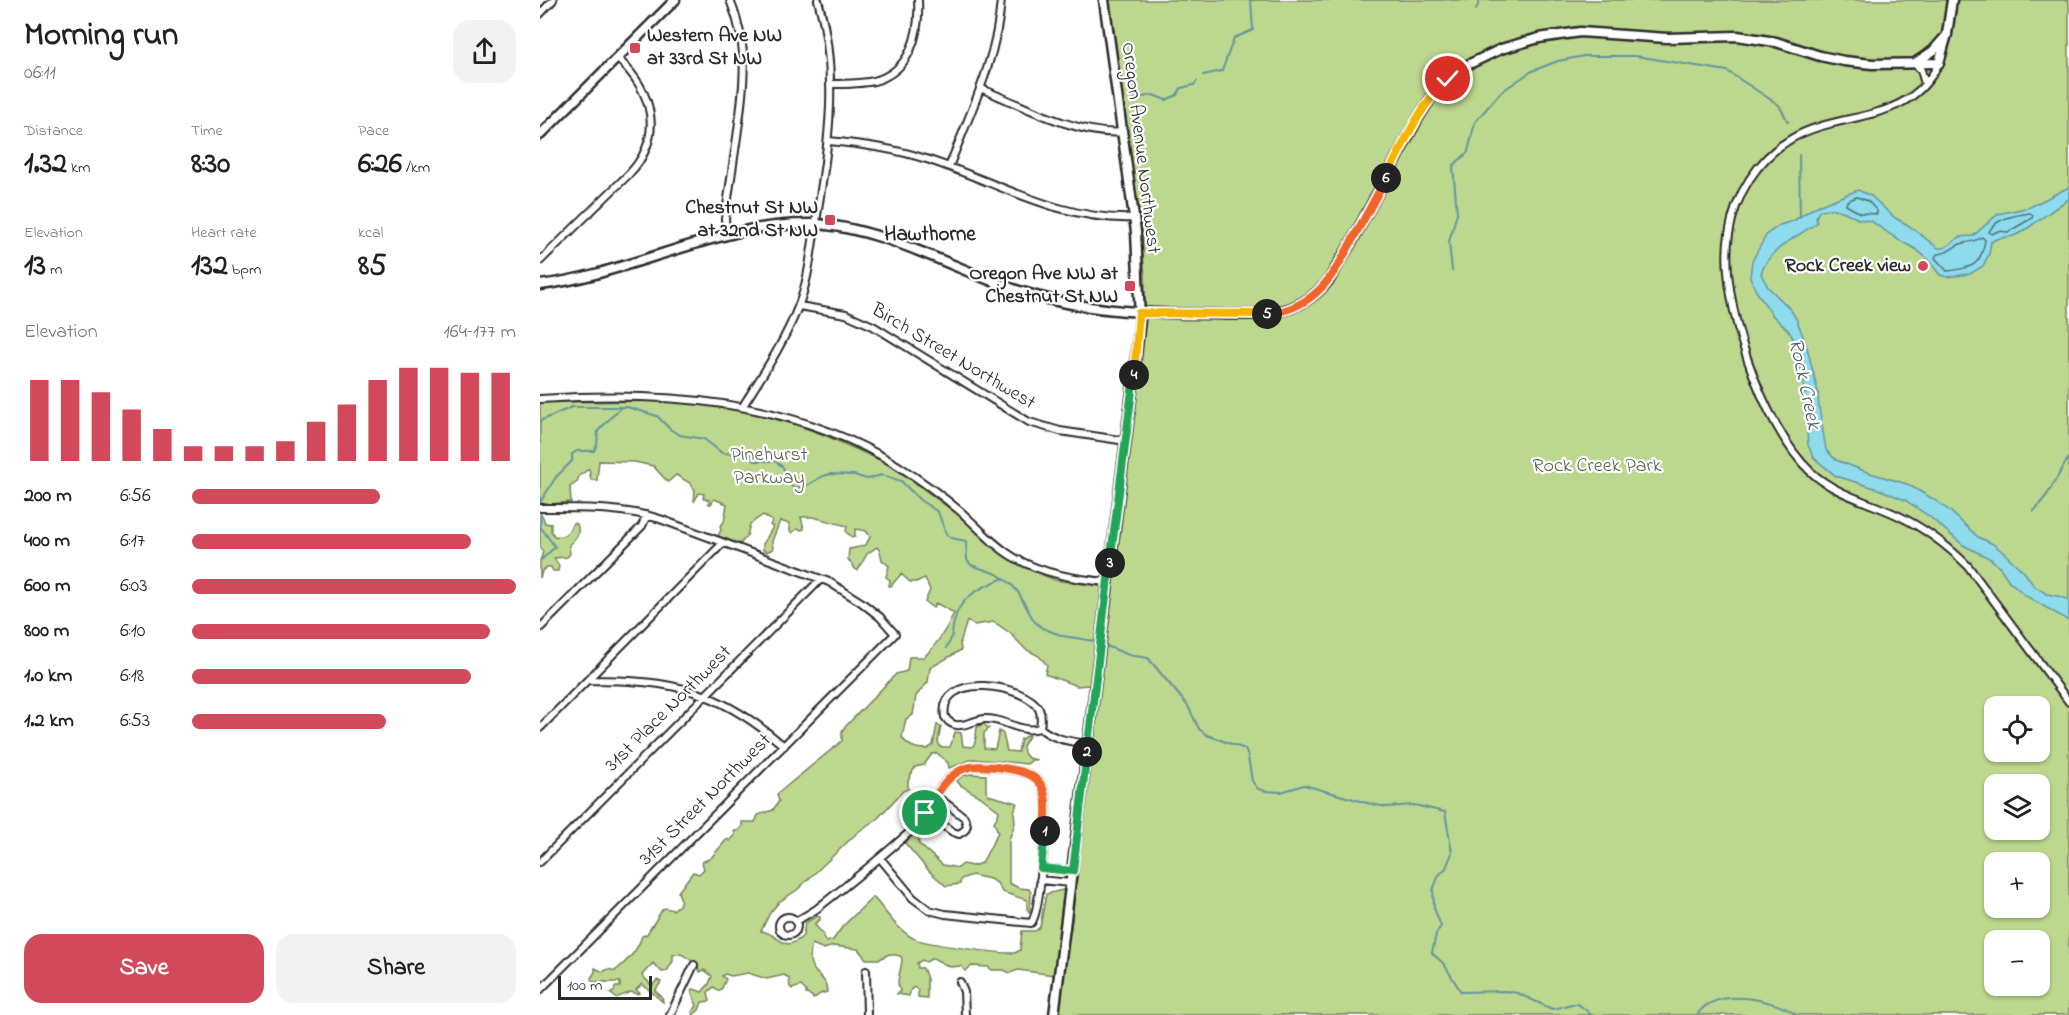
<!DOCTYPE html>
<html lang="en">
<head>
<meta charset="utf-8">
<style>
  :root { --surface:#fff; --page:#f2f2f2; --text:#202124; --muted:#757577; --accent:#d1495b }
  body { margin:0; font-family:"Indie Flower",sans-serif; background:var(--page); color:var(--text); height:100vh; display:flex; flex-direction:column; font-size:22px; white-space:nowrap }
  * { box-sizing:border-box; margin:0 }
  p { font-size:20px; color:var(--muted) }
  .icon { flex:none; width:33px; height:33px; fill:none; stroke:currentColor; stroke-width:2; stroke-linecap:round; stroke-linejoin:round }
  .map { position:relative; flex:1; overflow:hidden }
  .side { display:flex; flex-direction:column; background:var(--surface); width:540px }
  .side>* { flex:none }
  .tools { position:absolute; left:1444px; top:696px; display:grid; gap:12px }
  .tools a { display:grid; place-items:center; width:66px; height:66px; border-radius:12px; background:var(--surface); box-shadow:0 2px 4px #0004; font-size:30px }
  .scale { position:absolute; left:18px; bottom:15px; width:94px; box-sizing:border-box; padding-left:6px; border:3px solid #2b2b2b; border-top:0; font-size:16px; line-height:21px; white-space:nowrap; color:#2b2b2b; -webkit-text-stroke:4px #fff; paint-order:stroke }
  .pin { position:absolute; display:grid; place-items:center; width:51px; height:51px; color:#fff; margin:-26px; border:3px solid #fff; border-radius:50%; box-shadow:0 2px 6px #0007 }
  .km { position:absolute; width:30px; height:30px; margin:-15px; border-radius:50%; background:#222; color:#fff; font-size:16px; line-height:30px; text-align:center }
  .round { display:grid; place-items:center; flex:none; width:63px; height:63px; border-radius:18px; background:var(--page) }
  .head { display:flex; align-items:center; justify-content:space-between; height:102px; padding:0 24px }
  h1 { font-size:33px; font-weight:700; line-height:45px }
  .figures { display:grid; grid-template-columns:repeat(3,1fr); gap:9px; height:102px; padding:6px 24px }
  .figures div { display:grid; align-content:center }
  .figures b { font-size:30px; font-weight:700 }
  .figures small { font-size:16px; font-weight:400 }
  .figures p { font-size:16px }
  .chart { height:168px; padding:12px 24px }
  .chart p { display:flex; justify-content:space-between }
  .chart svg { width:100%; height:108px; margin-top:6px; stroke:var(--accent); stroke-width:6 }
  .button { display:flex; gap:12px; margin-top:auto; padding:12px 24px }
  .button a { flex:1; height:69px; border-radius:18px; background:var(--accent); color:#fff; font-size:24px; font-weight:700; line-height:69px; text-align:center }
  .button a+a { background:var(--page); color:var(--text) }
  ul { padding:0 24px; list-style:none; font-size:20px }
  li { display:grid; grid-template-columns:96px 72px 1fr; align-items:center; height:45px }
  li i { height:15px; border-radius:8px; background:var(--accent) }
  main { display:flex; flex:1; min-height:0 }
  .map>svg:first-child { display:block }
  .green { fill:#bcd78e; stroke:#74815c; stroke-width:1.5; fill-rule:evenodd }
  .water { fill:#8ddbec; stroke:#66959f; stroke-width:1.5 }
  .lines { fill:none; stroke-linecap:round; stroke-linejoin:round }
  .shore { stroke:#527178; stroke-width:1.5 }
  .stream { stroke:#66959f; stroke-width:2 }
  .street-casing { stroke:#2b2b2b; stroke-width:10 }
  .secondary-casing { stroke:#2b2b2b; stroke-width:13 }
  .street { stroke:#fff; stroke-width:6 }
  .secondary { stroke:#fff; stroke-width:8 }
  .split-1-casing { stroke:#fff; stroke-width:12 }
  .split-2-casing { stroke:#fff; stroke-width:12 }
  .split-3-casing { stroke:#fff; stroke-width:12 }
  .split-4-casing { stroke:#fff; stroke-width:12 }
  .split-5-casing { stroke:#fff; stroke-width:12 }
  .split-6-casing { stroke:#fff; stroke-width:12 }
  .split-7-casing { stroke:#fff; stroke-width:12 }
  .split-1 { stroke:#f0652b; stroke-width:8 }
  .split-2 { stroke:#22a559; stroke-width:8 }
  .split-3 { stroke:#22a559; stroke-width:8 }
  .split-4 { stroke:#22a559; stroke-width:8 }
  .split-5 { stroke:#f5b400; stroke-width:8 }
  .split-6 { stroke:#f0652b; stroke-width:8 }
  .split-7 { stroke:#f5b400; stroke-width:8 }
  .poi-dot { fill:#d1495b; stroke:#fff; stroke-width:2 }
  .labels { text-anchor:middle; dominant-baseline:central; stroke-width:4.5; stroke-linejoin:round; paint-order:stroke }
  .poi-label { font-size:20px; font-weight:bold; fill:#2b2b2b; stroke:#fff; text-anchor:end }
  .street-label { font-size:20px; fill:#2b2b2b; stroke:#fff }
  .park-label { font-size:20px; fill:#565f49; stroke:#fff }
  .neighbourhood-label { font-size:21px; font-weight:bold; fill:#2b2b2b; stroke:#fff }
  .water-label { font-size:21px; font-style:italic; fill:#486065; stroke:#fff }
</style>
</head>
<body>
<main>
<section class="side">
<div class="head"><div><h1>Morning run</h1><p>06:11</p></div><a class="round"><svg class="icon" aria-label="share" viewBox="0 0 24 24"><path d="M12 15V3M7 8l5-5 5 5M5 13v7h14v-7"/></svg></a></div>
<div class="figures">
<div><p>Distance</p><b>1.32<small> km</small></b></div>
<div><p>Time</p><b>8:30</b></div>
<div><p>Pace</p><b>6:26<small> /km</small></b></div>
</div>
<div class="figures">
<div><p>Elevation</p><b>13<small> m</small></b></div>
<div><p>Heart rate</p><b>132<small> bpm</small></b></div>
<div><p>kcal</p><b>85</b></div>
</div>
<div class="chart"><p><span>Elevation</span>164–177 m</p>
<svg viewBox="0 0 160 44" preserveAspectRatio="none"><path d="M5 44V11M15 44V11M25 44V16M35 44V23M45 44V31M55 44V38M65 44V38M75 44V38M85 44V36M95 44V28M105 44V21M115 44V11M125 44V6M135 44V6M145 44V8M155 44V8"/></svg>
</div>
<ul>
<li><b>200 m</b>6:56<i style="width:58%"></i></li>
<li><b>400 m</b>6:17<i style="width:86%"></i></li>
<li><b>600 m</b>6:03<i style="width:100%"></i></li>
<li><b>800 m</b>6:10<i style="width:92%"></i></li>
<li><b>1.0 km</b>6:18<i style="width:86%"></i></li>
<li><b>1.2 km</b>6:53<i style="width:60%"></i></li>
</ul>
<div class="button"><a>Save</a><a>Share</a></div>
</section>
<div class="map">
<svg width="1529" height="1015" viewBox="0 0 1529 1015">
  <rect width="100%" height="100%" fill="#fff"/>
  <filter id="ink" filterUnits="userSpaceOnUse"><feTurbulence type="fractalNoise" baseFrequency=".0167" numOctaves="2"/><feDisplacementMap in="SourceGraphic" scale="12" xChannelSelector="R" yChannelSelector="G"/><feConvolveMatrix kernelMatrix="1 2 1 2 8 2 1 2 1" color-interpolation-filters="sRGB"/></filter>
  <g filter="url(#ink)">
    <!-- green -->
    <path class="green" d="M568 0H1529V1015H517L532 919 552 732 549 685 537 686 505 674 507 665 499 656 485 649 470 633 454 622 434 625 427 621 420 643 421 650 390 668 388 682 376 696 373 715 366 719 362 737C368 747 376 749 387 749L393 745 397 725 401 726 398 742 400 747H410L415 732 421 733 423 746 432 747 435 743 437 727 443 724 449 728 444 733V748L455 749 459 731 463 734 467 751 478 752 481 739 488 735 489 736 483 746 484 753 488 758 497 760H492L487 764 433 759 409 768 408 763 397 753 392 754 384 765 375 767 368 781V789L363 791 338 818 318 832 257 890 239 902 230 913 221 931C239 933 243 955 263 936L265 923 277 916 280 917V920L275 923V925L284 935 283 938 286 942 293 940 303 926 333 897C345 910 357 930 373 938 382 944 463 954 475 953L480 950 482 931H495L500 927 506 894 523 890 525 896 514 975 478 970 470 973 464 970H452L448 967 432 966 425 971 421 966 410 967 393 958 386 962 382 960 377 963 378 968H383L387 979V998L378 997V991L375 987 371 989 369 996 357 994 360 991C355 980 362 970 362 958L360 956 349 954 340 959H326L318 949 293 946 284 949 272 944C263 978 287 970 287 992L280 994 273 999 272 996 266 994V991L261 986 252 989 250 987 249 978 244 975 227 979 208 973 191 976 185 974 182 976 186 979 182 988 179 991 174 987 168 992 170 1001 162 1002 159 1010 153 1015 152 1012 157 1006 151 990 154 989 162 992 169 984 172 976 164 970 160 972 157 963C148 961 143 950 133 955V961L127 971 122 972 113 963 102 975 112 986 117 980 121 982 115 991 122 997 123 1002 102 984 96 990 100 993 98 994 91 992 76 998 70 993 74 992 75 987H80V982H52L51 978 55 972V968L63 972 68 969 75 971C87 961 97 952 102 936L107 934 122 910 125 908 133 910 139 905 141 900 138 892 153 872 159 874 164 869 162 862 171 858 187 839 190 841 195 835 194 831H198L202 826V822H215L218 815 233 810 239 801 237 794 302 741V731L305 727 356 674 367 671 369 657H384C398 644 406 630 414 613L396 603 393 608 385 602 390 590 385 578 376 582H370L361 574 351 586H349L350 580 346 577 349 566 342 560 340 551 337 547 327 554 318 570H316L308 559 309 549C319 547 327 548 330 536L326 531 315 529V536L312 537 306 532 307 526 273 517H261L264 529 262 530 257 529 252 533 250 531V524L240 521 232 541 233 549 227 552 223 550V544L233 527 230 525 232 521 223 515 210 524 207 536 200 544 178 536 181 530 180 526 184 522 187 504 174 499 171 504H169V500L163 498 164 494 159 493 154 502 155 490 150 483 136 475 128 482 113 466 95 462 59 461 57 480H51L49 469 39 476 37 482 30 487 31 502 0 505V402L153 401 225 414 282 434 351 465 428 522 467 558 484 567 515 580 572 588 599 369 605 302V276L598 210ZM1455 706H1500V752H1455ZM1455 784H1500V830H1455ZM1455 862H1500V908H1455ZM1455 940H1500V986H1455Z
      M0 515 3 517 5 523 11 524V531L14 536C27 538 28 532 33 523L37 524C41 534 35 538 29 545L30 554 27 557 14 558 19 566 18 571H13L11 567H7L2 571 0 578V561L3 552 0 546Z
      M430 774 446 775V791L448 795 477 803 474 812 475 823 469 840V883L479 888 489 889 491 893 490 913 487 909V900L462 892 457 883 450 879 432 875 421 879 420 884 406 886 389 871 365 843 385 823 389 826C383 831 377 835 379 844L403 865 418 868 423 864 432 866 442 863 458 832 454 822 458 815 459 811 441 797 420 785 417 781 422 776Z"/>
    <!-- water -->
    <path class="water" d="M1529 187V199C1511 210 1496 224 1478 234 1467 240 1462 235 1451 242L1449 254 1443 266 1430 274 1407 277 1400 275 1388 259 1375 249 1357 239 1331 221 1318 219 1305 212 1294 209 1280 210 1276 217 1277 223C1258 236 1227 250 1221 274L1228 287 1250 309 1257 320 1267 347 1278 392 1279 407 1286 450 1296 460 1327 472 1367 484 1393 499 1410 511 1438 537 1453 544 1464 553 1485 573 1494 586 1507 594 1522 597 1529 601V621L1486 596 1469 581 1461 569 1451 559 1423 545 1390 517 1365 500 1338 489 1296 476 1274 458 1268 445 1264 384 1256 343 1248 330 1233 316 1216 291 1210 277 1212 261 1227 234 1240 225 1253 221 1275 207 1318 190 1331 196 1355 218 1368 225 1398 248H1404L1420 237 1433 236 1458 214 1490 207Z"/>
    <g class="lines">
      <!-- shore -->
      <path class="shore" d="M1317 197 1328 201 1337 211V214L1320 213 1306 205 1307 201Z
        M1490 213 1493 215 1492 218 1468 232 1458 231 1452 234 1449 232C1455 218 1476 215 1490 213Z
        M1442 237 1445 240C1441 267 1431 268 1407 271L1395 258 1397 254C1410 254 1413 245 1424 243 1431 242 1436 241 1442 237Z"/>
      <!-- stream -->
      <path class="stream" d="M936 10 940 0
        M663 75 682 71 694 38 713 30 711 0
        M592 99 613 95 626 100 637 95 641 88 654 85 657 81
        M1259 155 1260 218
        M912 271 909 242 917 213 913 166 928 152 935 122 961 92 992 71 1018 61 1044 56H1096L1187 71 1239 105 1248 122
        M0 421 32 407H87L117 416 131 430 140 435 164 439 182 453 210 455 214 461H235L243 467 248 483 253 487H264L283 476 291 474 314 475 327 479 342 475 361 481 380 500 398 512 406 534 411 538 426 541 427 560 431 565 457 574 471 584 478 592 494 621 502 628 523 636 554 641 589 655 608 658 648 706 659 729 667 735 705 749 708 757 712 781 718 789 726 791 741 792 764 785 831 804 847 807 874 805 905 812 912 853 906 868 899 875 893 890 894 908 901 926 896 934 892 953 904 964 921 992 967 991 977 993 1012 1009C1033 1006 1033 996 1051 1015
        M1 504V501L16 477 32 461V454L37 451H54L57 445 58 431 81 407
        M1494 511 1507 495 1529 457
        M0 561 15 547 0 526 1 514
        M406 648C414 637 411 634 414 622 419 596 442 587 464 578
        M1157 1015C1176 986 1234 999 1257 1015"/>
      <defs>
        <path id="street" d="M0 14 13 0
          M1399 63C1368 127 1301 109 1251 139 1217 159 1195 195 1189 234 1178 298 1223 428 1271 472 1296 495 1330 502 1359 516 1386 529 1408 546 1428 566L1529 702
          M1375 64 1381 70 1385 84
          M291 84C305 84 320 84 334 81 371 71 380 34 378 0
          M440 88C478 104 542 137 582 132
          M289 141C321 144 352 148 383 158 454 180 518 221 594 218
          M409 167C430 113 457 59 461 0
          M187 236 185 219C189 192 193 164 197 137 204 87 210 48 190 0
          M0 261 89 174C125 136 113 91 77 58
          M259 306 306 314 333 326 489 422 520 431 586 441
          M0 399C123 391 250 399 357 465 379 479 400 494 420 511 438 527 454 546 475 558 504 574 535 579 567 582
          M203 406C223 374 244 343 258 307 269 280 271 250 276 222 288 146 300 76 278 0
          M0 508C41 508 80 507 120 519L289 582 321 602 340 617 355 634 0 990
          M0 628 102 526 107 515
          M48 680C133 680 178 689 244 746
          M0 728 183 543
          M500 728C501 722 502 715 499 709 486 684 397 670 405 717 415 733 430 721 444 719 460 718 471 727 486 729 491 730 496 729 500 728 515 740 529 741 548 744
          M385 813 413 832 419 834 425 830 427 825 424 817 396 796
          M0 862 281 579
          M501 868 533 871
          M500 880 531 883
          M239 926a9 9 0 1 1 18 0a9 9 0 1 1-18 0Z
          M256 922C263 916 272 913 279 907 310 883 341 857 371 831 390 814 396 783 419 771 432 764 446 766 460 768 508 773 509 789 505 833 503 849 500 914 491 923L405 914 389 910 373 898 340 858
          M326 971 327 1015
          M420 982 424 992 425 1015
          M130 1015 154 965"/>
        <path id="secondary" d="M1375 63 1393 51 1407 35
          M0 135 135 0
          M0 285C91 274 182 221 274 224 341 227 412 268 476 290 539 311 607 314 673 314 720 315 757 319 789 280L811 243 878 118 893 95 921 68 961 49 999 38 1040 32 1127 38 1197 36 1236 42 1280 56 1304 61 1332 64 1399 63 1407 34 1412 0
          M514 1015 594 375 600 320 596 232 564 0"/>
      </defs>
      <!-- street casing -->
      <use href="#street" class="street-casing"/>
      <!-- secondary casing -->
      <use href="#secondary" class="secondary-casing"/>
      <!-- street -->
      <use href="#street" class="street"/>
      <!-- secondary -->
      <use href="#secondary" class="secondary"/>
    </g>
  </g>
  <g class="lines" filter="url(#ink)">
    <defs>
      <path id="split-1" d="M385 813C394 799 403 782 416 773 428 764 443 766 456 767 505 773 509 784 505 831"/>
      <path id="split-2" d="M505 831 501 868 533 871 547 752"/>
      <path id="split-3" d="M547 752 570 563"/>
      <path id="split-4" d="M570 563 594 375"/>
      <path id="split-5" d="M594 375 599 313 727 314"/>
      <path id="split-6" d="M727 314C777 308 794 275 815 235 826 216 836 197 846 178"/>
      <path id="split-7" d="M846 178C864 144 879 106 908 79"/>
    </defs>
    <!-- split-1 casing -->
    <use href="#split-1" class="split-1-casing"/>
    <!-- split-2 casing -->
    <use href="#split-2" class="split-2-casing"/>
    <!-- split-3 casing -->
    <use href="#split-3" class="split-3-casing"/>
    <!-- split-4 casing -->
    <use href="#split-4" class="split-4-casing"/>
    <!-- split-5 casing -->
    <use href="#split-5" class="split-5-casing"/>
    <!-- split-6 casing -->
    <use href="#split-6" class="split-6-casing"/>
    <!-- split-7 casing -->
    <use href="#split-7" class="split-7-casing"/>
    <!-- split-1 -->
    <use href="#split-1" class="split-1"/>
    <!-- split-2 -->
    <use href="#split-2" class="split-2"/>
    <!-- split-3 -->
    <use href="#split-3" class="split-3"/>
    <!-- split-4 -->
    <use href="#split-4" class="split-4"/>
    <!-- split-5 -->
    <use href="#split-5" class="split-5"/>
    <!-- split-6 -->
    <use href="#split-6" class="split-6"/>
    <!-- split-7 -->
    <use href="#split-7" class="split-7"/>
  </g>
  <!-- markers -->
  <g class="poi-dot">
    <rect x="89" y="42" width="12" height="12" rx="3"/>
    <rect x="284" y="214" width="12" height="12" rx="3"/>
    <circle cx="1383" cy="266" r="6"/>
    <rect x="584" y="280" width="12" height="12" rx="3"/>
  </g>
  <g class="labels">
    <!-- poi labels -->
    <g class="poi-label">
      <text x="107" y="36" text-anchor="start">Western Ave NW<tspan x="107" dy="23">at 33rd St NW</tspan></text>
      <text x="278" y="208">Chestnut St NW<tspan x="278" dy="23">at 32nd St NW</tspan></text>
      <text x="1371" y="266">Rock Creek view</text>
      <text x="578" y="274">Oregon Ave NW at<tspan x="578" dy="23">Chestnut St NW</tspan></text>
    </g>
    <!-- street labels -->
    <g class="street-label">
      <text transform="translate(600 148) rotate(83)">Oregon Avenue Northwest</text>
      <text transform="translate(413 357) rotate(31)">Birch Street Northwest</text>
      <text transform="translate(129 709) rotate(-45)">31st Place Northwest</text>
      <text transform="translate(166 800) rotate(-45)">31st Street Northwest</text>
    </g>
    <!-- park labels -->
    <g class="park-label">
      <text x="229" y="455">Pinehurst<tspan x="229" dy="23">Parkway</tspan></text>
      <text x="1057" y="466">Rock Creek Park</text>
    </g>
    <!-- neighbourhood labels -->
    <g class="neighbourhood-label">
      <text x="390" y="235">Hawthorne</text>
    </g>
    <!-- water labels -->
    <g class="water-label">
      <text transform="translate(1264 384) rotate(78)">Rock Creek</text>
    </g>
  </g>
</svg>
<div class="tools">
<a><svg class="icon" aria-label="locate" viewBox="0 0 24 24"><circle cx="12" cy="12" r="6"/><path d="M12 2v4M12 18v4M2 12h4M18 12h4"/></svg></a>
<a><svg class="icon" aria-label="layers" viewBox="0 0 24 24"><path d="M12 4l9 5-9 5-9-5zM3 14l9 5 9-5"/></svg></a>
<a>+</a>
<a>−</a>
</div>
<div class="scale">100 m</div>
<div class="pin" style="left:385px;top:813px;background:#1e9e55"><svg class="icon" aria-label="arrive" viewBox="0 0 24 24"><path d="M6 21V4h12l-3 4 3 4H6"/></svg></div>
<div class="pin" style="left:908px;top:79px;background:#d93025"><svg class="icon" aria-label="check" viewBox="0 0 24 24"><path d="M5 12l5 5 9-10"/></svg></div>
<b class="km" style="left:505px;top:831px">1</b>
<b class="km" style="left:547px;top:752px">2</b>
<b class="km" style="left:570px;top:563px">3</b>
<b class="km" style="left:594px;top:375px">4</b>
<b class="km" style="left:727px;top:314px">5</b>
<b class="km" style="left:846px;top:178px">6</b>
</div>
</main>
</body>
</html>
